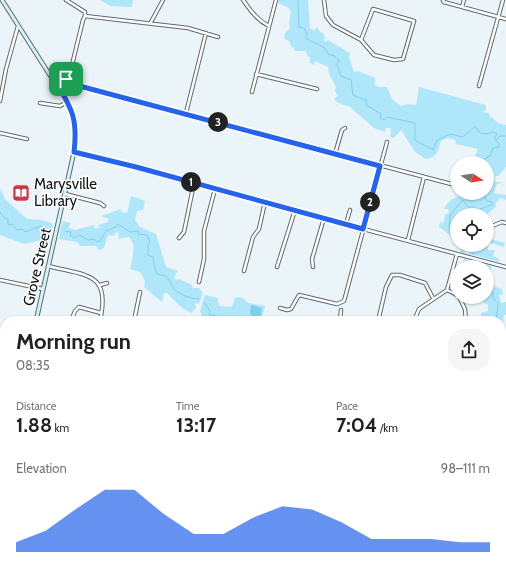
<!DOCTYPE html>
<html lang="en">
<head>
<meta charset="utf-8">
<style>
  :root { --surface:#fff; --page:#f6f6f6; --text:#222; --muted:#767676; --accent:#2563eb }
  body { margin:0; font-family:Cabin,sans-serif; background:var(--page); color:var(--text); height:100vh; display:flex; flex-direction:column; font-size:15px; white-space:nowrap }
  * { box-sizing:border-box; margin:0 }
  p { font-size:13px; color:var(--muted) }
  .icon { flex:none; width:22px; height:22px; fill:none; stroke:currentColor; stroke-width:2; stroke-linecap:round; stroke-linejoin:round }
  .map { position:relative; flex:1; overflow:hidden }
  .drawer { position:absolute; left:0px; top:316px; width:506px; height:256px; display:flex; flex-direction:column; background:var(--surface); border-radius:16px 16px 0 0; box-shadow:0 1px 3px #0004 }
  .drawer>* { flex:none }
  .needle { width:26px; rotate:102deg }
  .buttons { position:absolute; left:450px; top:156px; display:grid; gap:8px }
  .buttons a { display:grid; place-items:center; width:44px; height:44px; border-radius:50%; background:var(--surface); box-shadow:0 1px 3px #0004; font-size:20px }
  .pin { position:absolute; display:grid; place-items:center; width:34px; height:34px; color:#fff; margin:-17px; border-radius:8px; box-shadow:0 2px 6px #0006 }
  .km { position:absolute; width:20px; height:20px; margin:-10px; border-radius:50%; background:#222; color:#fff; font-size:11px; line-height:20px; text-align:center }
  .round { display:grid; place-items:center; flex:none; width:42px; height:42px; border-radius:16px; background:var(--page) }
  .summary { display:flex; align-items:center; justify-content:space-between; height:68px; padding:0 16px }
  h1 { font-size:22px; font-weight:700; line-height:30px }
  .metrics { display:grid; grid-template-columns:repeat(3,1fr); gap:6px; height:68px; padding:4px 16px }
  .metrics div { display:grid; align-content:center }
  .metrics b { font-size:20px; font-weight:700 }
  .metrics small { font-size:11px; font-weight:400 }
  .metrics p { font-size:11px }
  .chart { height:112px; padding:8px 16px }
  .chart p { display:flex; justify-content:space-between }
  .chart svg { width:100%; height:72px; margin-top:4px; fill:var(--accent); opacity:.7 }
  .map>svg:first-child { display:block }
  .green { fill:#afe6fa }
  .water { fill:#81d0eb }
  .lines { fill:none; stroke-linecap:round; stroke-linejoin:round }
  .stream { stroke:#81d0eb; stroke-width:1 }
  .street-casing { stroke:#616a6d; stroke-width:4.5 }
  .secondary-casing { stroke:#616a6d; stroke-width:5 }
  .street { stroke:#fff; stroke-width:2.5 }
  .secondary { stroke:#d4f2fc; stroke-width:3 }
  .route-casing { stroke:#fff; stroke-width:8 }
  .route { stroke:#2563eb; stroke-width:5 }
  .labels { text-anchor:middle; dominant-baseline:central; stroke-width:3; stroke-linejoin:round; paint-order:stroke }
  .poi-label { font-size:15px; fill:#101415; stroke:#fff; text-anchor:start }
  .street-label { font-size:15px; fill:#101415; stroke:#fff }
</style>
</head>
<body>
<div class="map">
<svg width="506" height="572" viewBox="0 0 506 572">
  <rect width="100%" height="100%" fill="#ebf5f9"/>
  <!-- green -->
  <path class="green" d="M100 0H133L132 7 110 6Z
    M279 0H308L310 28 315 31 317 27 320 32 323 33 325 37 324 40 326 42 328 40 350 53 349 57 354 72 358 71 375 78V85L379 87H387L392 99 401 106 407 104 416 105 419 87 486 105V110L483 112 489 113V115L498 123 506 125V167L498 176H495L494 181 503 183 497 184 494 193 506 195V200L501 198 495 204 497 206 486 215H457V240L439 227 440 222 436 221 441 222 442 224 444 222 445 215 449 213 448 209H444C449 198 459 195 470 195L471 193H487V163H472L478 149 456 144 455 140 447 138 441 141C437 152 438 157 426 159L415 152 401 130 394 138 390 137 391 128H386L385 132 374 128 350 107 338 103 334 99 338 96 335 91 336 87 329 74 328 67 315 61 314 65 310 63V57L307 56 306 51H296L294 50 295 47 292 48 289 41 284 39 285 33 290 28 289 23 291 12 289 8 278 3Z
    M0 188 5 199 27 219 42 220 53 224 49 243 38 241 24 244 0 235Z
    M131 196 145 201 143 210 137 211 135 220 140 227 156 234 166 267 178 271 174 277 176 280 179 279 192 285 193 288H199L203 293 199 304 195 303 196 308 191 313 182 308 167 293H164L162 302 144 287 145 281 140 272 130 269C132 259 137 245 129 237L118 239 119 233 116 232 114 236 108 235 104 248 99 250 96 246H80L77 242 59 239 62 221 71 223 69 226V228L75 230 93 225 95 226 93 228H99L98 225 108 222 109 219 101 216 121 209V212L127 213Z
    M487 238 505 243 504 247 487 242 488 250H495L493 256 499 259V262L470 254 466 250 464 253 460 252 462 246 458 245H487Z
    M464 259 491 266V273L487 274V267H462Z
    M487 278 495 287 502 289 503 294 499 295 501 303 506 302V315H504L503 322C506 333 504 351 501 363V321H481V313L488 311V305L476 297H487V289L490 290 487 288Z
    M205 295 218 298V302L220 306 232 307 235 297 243 298 248 303 265 306 261 321H204L200 311Z
    M501 387 506 389V426L501 417Z
    M5 518V567H321L320 572H0V523Z"/>
  <!-- water -->
  <path class="water" d="M251 305 262 308 260 321H255L250 313Z"/>
  <g class="lines">
    <!-- stream -->
    <path class="stream" d="M298 0 299 27 304 28 307 34 305 38 325 48 329 55H333L339 60 337 65 341 76 351 80 353 95 367 101 366 105 381 114 380 118 384 120 388 117 415 123V140L433 150 437 140 450 134 463 137 475 126 480 133 487 134 493 132 497 134 494 138 499 144V147L493 148 490 156 481 161 482 163
      M496 140 500 136H506
      M0 212 4 218 8 219V225L12 224 17 230 22 229 25 232 41 226 47 231
      M65 231 71 232 70 235 73 238 79 235 88 240 94 239 97 242 101 240 106 231 117 226 118 224 130 232 138 231V234L147 235 150 242 148 245V255L153 257 154 265 157 274C170 276 168 279 173 287 177 294 191 299 199 299
      M457 231H453L449 228 450 215 463 200 468 207H475L477 210 492 205V202L487 201 483 193
      M471 245 472 247 474 245
      M473 254 476 249H480L482 245
      M472 261 473 267
      M487 288 493 293V298L498 303 496 321
      M204 302 210 311 209 314 216 316 220 321
      M222 321V319L230 317 238 321
      M501 414H506
      M0 507 5 505"/>
    <defs>
      <path id="street" d="M66 0 85 12V16L188 28 218 37
        M243 0C251 11 257 20 269 26
        M324 0 326 16 333 25 361 40 374 55 394 60 403 59 414 21 373 9 361 40
        M444 2 506 19
        M462 7 464 0
        M151 22 163 0
        M256 74 317 89
        M66 79 70 73 83 20 85 16
        M55 82 66 79 72 84 455 185
        M479 86 503 0
        M252 92 276 0
        M0 101 6 69 18 26
        M40 103 60 106 67 102
        M186 113 206 33
        M0 133 27 139
        M74 152 506 267
        M335 154 342 130 345 128
        M65 194 100 203 104 206
        M346 224 350 210
        M487 228 502 222 506 223
        M179 238 184 232 194 183
        M408 240 424 177
        M48 266C87 276 111 272 100 321
        M277 267 295 210
        M313 267 312 259 324 218
        M244 271 253 237 259 229 265 202
        M0 280 43 289
        M199 282 204 259V231L215 189
        M100 285 107 283
        M447 290 457 295
        M459 297 465 309 466 321
        M280 308 287 310 291 309 299 295 337 304 344 301 387 142
        M379 317 386 287 392 275H400L425 283 433 298
        M71 321 75 311 79 307 101 313
        M134 321 140 292
        M310 321 311 319
        M340 321 341 310
        M414 321 419 309 447 290 457 254
        M0 446 5 447
        M501 501 506 508
        M501 540 506 519
        M501 553 505 542
        M480 567 483 572
        M491 567 495 572
        M409 572 410 567
        M482 572 490 567"/>
      <path id="secondary" d="M2 0 67 102C76 119 77 133 74 152L36 321
        M443 0 444 2
        M501 374 506 354
        M0 405 5 406
        M0 480 5 457
        M501 540 506 542
        M322 572 323 567
        M447 572 448 567"/>
    </defs>
    <!-- street casing -->
    <use href="#street" class="street-casing"/>
    <!-- secondary casing -->
    <use href="#secondary" class="secondary-casing"/>
    <!-- street -->
    <use href="#street" class="street"/>
    <!-- secondary -->
    <use href="#secondary" class="secondary"/>
  </g>
  <g class="lines">
    <defs>
      <path id="route" d="M66 79 72 84 380 166 363 229 136 167 74 152C78 119 72 109 56 82Z"/>
    </defs>
    <!-- route casing -->
    <use href="#route" class="route-casing"/>
    <!-- route -->
    <use href="#route" class="route"/>
  </g>
  <!-- icons -->
  <defs>
    <symbol id="library-square" viewBox="-11 -11 22 22"><rect x="-9" y="-9" width="18" height="18" rx="4" fill="#c83846" stroke="#fff"/><path d="M-6-4Q-3-5.5-.7-3.5V5Q-3 3-6 4ZM6-4Q3-5.5 .7-3.5V5Q3 3 6 4Z" fill="#fff"/></symbol>
  </defs>
  <g fill-rule="evenodd">
    <use href="#library-square" x="11" y="183" width="20" height="20"/>
  </g>
  <g class="labels">
    <!-- poi labels -->
    <g class="poi-label">
      <text x="34" y="184">Marysville<tspan x="34" dy="17">Library</tspan></text>
    </g>
    <!-- street labels -->
    <g class="street-label">
      <text transform="translate(37 267) rotate(-77)">Grove Street</text>
    </g>
  </g>
</svg>
<div class="buttons">
<a><svg class="needle" viewBox="-14 -14 28 28"><path d="M0-13l5 13h-10z" fill="#e53935"/><path d="M0 13l5-13h-10z" fill="#767676"/></svg></a>
<a><svg class="icon" aria-label="locate" viewBox="0 0 24 24"><circle cx="12" cy="12" r="6"/><path d="M12 2v4M12 18v4M2 12h4M18 12h4"/></svg></a>
<a><svg class="icon" aria-label="layers" viewBox="0 0 24 24"><path d="M12 4l9 5-9 5-9-5zM3 14l9 5 9-5"/></svg></a>
</div>
<div class="pin" style="left:66px;top:79px;background:#1e9e55"><svg class="icon" aria-label="arrive" viewBox="0 0 24 24"><path d="M6 21V4h12l-3 4 3 4H6"/></svg></div>
<b class="km" style="left:191px;top:182px">1</b>
<b class="km" style="left:370px;top:202px">2</b>
<b class="km" style="left:218px;top:122px">3</b>
<section class="drawer">
<div class="summary"><div><h1>Morning run</h1><p>08:35</p></div><a class="round"><svg class="icon" aria-label="share" viewBox="0 0 24 24"><path d="M12 15V3M7 8l5-5 5 5M5 13v7h14v-7"/></svg></a></div>
<div class="metrics">
<div><p>Distance</p><b>1.88<small> km</small></b></div>
<div><p>Time</p><b>13:17</b></div>
<div><p>Pace</p><b>7:04<small> /km</small></b></div>
</div>
<div class="chart"><p><span>Elevation</span>98–111 m</p>
<svg viewBox="0 0 160 44" preserveAspectRatio="none"><path d="M0 44V38L10 31L20 18L30 6L40 6L50 21L60 33L70 33L80 23L90 16L100 18L110 26L120 36L130 36L140 36L150 38L160 38V44z"/></svg>
</div>
</section>
</div>
</body>
</html>
